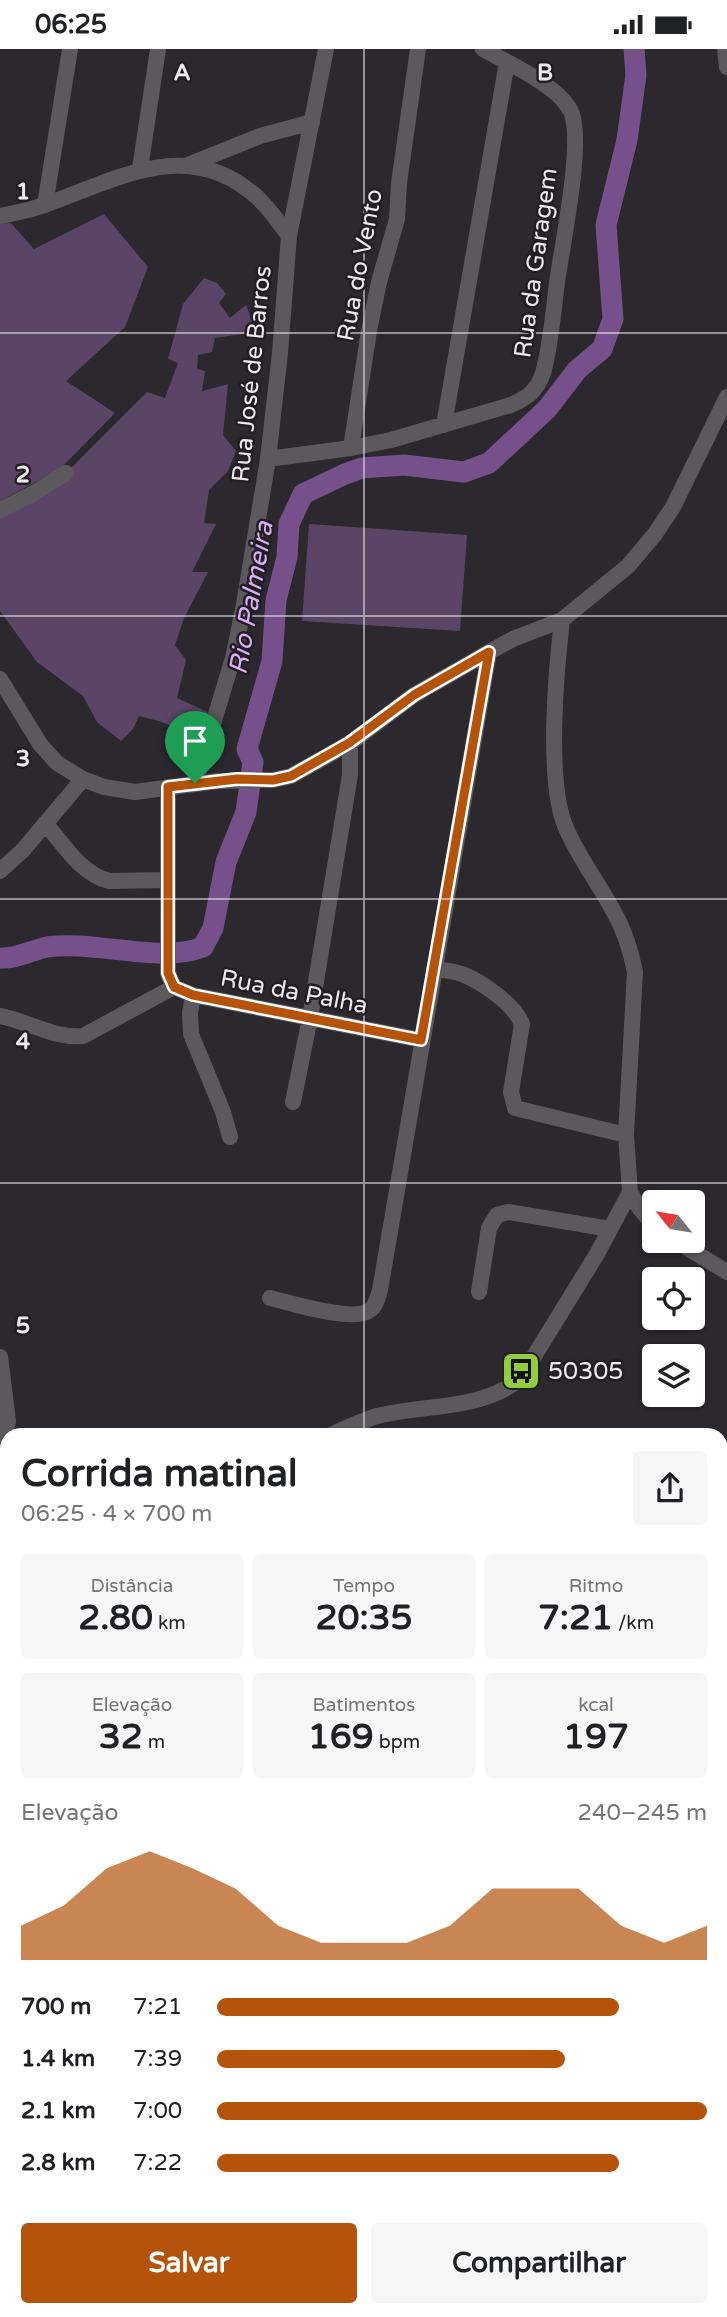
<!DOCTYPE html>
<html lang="pt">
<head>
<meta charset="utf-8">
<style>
  :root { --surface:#fff; --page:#f6f6f6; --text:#202124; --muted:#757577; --accent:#b45309 }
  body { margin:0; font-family:"Varela Round",sans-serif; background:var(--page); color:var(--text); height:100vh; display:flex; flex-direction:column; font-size:26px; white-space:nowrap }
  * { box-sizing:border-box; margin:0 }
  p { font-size:23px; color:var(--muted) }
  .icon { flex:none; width:38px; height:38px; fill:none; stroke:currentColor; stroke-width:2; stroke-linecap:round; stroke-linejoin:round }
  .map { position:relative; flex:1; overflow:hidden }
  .side { position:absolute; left:0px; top:1379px; width:728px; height:889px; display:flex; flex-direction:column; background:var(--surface); border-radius:21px 21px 0 0; box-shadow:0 2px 5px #0004 }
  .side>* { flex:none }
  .needle { width:46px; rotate:300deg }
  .buttons { position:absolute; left:642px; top:1141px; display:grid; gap:14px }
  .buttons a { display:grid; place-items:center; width:63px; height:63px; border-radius:7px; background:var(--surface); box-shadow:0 2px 5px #0004; font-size:35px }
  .pin { position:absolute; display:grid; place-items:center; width:60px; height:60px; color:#fff; margin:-72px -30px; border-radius:50% 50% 50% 0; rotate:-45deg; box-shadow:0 0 7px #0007 }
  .pin .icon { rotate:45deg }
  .round { display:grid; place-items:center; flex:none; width:74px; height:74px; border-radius:7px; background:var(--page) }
  .summary { display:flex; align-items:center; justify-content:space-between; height:119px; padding:0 21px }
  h1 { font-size:38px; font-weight:700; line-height:52px }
  .figures { display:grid; grid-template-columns:repeat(3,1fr); gap:10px; height:119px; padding:7px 21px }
  .figures div { display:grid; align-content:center; border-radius:7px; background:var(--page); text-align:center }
  .figures b { font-size:35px; font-weight:700 }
  .figures small { font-size:19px; font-weight:400 }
  .figures p { font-size:19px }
  .chart { height:196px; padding:14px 21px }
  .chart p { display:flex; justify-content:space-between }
  .chart svg { width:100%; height:126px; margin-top:7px; fill:var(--accent); opacity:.7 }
  .action { display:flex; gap:14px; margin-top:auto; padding:14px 21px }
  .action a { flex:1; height:80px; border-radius:7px; background:var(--accent); color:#fff; font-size:28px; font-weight:700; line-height:80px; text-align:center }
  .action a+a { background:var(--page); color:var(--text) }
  ul { padding:0 21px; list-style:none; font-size:23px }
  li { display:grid; grid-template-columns:112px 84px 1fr; align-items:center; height:52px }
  li i { height:18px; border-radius:9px; background:var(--accent) }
  .status { display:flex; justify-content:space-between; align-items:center; height:49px; padding:0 35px; background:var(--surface); direction:ltr }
  .status svg { height:19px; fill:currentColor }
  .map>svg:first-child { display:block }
  .green { fill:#5a4567 }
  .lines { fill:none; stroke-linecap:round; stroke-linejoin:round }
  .river { stroke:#75508b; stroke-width:21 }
  .minor { stroke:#5b595c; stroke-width:16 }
  .route-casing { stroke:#fff; stroke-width:14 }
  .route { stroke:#b45309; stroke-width:9 }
  .grid { fill:none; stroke:#eceaee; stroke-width:2; stroke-opacity:0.55 }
  .labels { text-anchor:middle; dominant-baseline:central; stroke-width:5; stroke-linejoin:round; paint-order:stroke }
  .street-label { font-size:24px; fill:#eceaee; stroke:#221e24 }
  .poi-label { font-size:24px; fill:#eceaee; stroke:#221e24; text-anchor:start }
  .water-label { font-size:26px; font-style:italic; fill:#daaff4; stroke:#221e24 }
  .grid-label { font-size:23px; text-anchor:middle; font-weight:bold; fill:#eceaee; stroke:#221e24; stroke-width:5; stroke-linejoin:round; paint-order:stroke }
</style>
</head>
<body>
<div class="status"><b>06:25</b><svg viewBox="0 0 49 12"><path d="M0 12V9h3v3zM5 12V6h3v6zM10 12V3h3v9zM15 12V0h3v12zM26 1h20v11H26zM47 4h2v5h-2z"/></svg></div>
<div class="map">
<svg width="727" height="2268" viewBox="0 0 727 2268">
  <rect width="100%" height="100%" fill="#2b282e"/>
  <!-- green -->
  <path class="green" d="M104 165 148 218 125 278 66 332 115 364 60 420 0 452V175L11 174 34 200Z
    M204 229 217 234 226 245 219 254 230 269 246 256 256 283 215 289 212 303 198 306 197 320 205 322 202 342 228 335 223 386 236 402 228 422 209 441 204 474 216 475 192 523H208L184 569 175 596 186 611 177 649 208 663 195 687 162 673 139 667 133 680 121 692 97 673 83 647 37 613 0 562V469L42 448 147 343 165 349 178 314 168 310 183 255Z
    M309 475 467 486 460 582 302 572Z"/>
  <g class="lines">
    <!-- river -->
    <path class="river" d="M0 909C16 910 32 901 47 898 95 891 159 915 203 898L213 879 226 813 246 763 253 713 247 700 272 612 276 551 287 508 289 475 303 445 345 425 362 419 404 416 464 423 489 414 547 360 577 321 602 300 613 270 606 176 627 91 636 26 634 0"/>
    <!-- minor -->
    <path class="minor" d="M725 0 727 18
      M188 116 260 87 312 73
      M140 120 158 0
      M45 156 70 0
      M0 167C15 164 32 161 47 155 118 130 190 86 258 149 270 160 279 174 289 187
      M444 376 507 13
      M351 399 369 282 379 233 397 170 399 134 418 0
      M268 410 351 399 391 391 511 356C527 349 537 342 543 324 551 296 553 263 557 234 562 196 583 98 572 65 562 38 508 14 483 0
      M0 461 34 444 66 424
      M562 571C556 622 546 734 566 779 579 810 601 837 616 867 626 885 631 904 635 923L626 1086 630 1143 640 1160 654 1176
      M0 630 40 695 57 714 83 730 104 738 135 743 217 732 273 731 291 727 350 694 414 646 489 603 513 590 562 571 628 517 655 485 673 458 727 348
      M195 734 233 609 243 561 268 410 280 304 289 187 326 0
      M168 738V924L174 938 193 946 421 991
      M45 774C64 796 80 824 109 832L167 831
      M0 822 23 801 83 730
      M434 920C443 921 453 922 462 925 482 933 514 955 522 975L511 1043 515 1059 626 1086
      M193 946 190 964 191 985 223 1063 230 1088
      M0 967C28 972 54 990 83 987L174 938
      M293 1053 310 969 350 726V694
      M676 1192 727 1223
      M479 1243 489 1179 497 1166 508 1163 610 1180
      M270 1249C291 1254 354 1274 370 1261 376 1257 378 1248 380 1241L489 603
      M0 1308 8 1372 0 1405
      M331 1386C346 1379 361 1372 377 1367 424 1355 480 1362 520 1330L597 1205 630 1143
      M0 1509 7 1508"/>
  </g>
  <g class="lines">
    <defs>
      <path id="route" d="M489 603 421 991 193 946 174 938 168 924V738L237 730 273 731 291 727 349 694 414 646Z"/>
    </defs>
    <!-- route casing -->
    <use href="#route" class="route-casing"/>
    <!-- route -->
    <use href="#route" class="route"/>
  </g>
  <!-- grid -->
  <path class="grid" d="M364 0V1386M0 284H727M0 567H727M0 850H727M0 1134H727M0 1418H7M721 1418H727M0 1701H7M721 1701H727M0 1984H7M721 1984H727M364 2261V2268"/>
  <!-- icons -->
  <defs>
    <symbol id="bus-square" viewBox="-11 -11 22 22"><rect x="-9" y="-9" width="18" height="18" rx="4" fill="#93cc3d" stroke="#221e24"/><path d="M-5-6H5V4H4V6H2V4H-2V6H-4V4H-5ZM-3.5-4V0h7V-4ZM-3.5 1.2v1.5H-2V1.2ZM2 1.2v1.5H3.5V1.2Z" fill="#111"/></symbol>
  </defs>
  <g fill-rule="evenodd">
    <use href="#bus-square" x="499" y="1300" width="44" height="44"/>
  </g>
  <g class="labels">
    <!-- street labels -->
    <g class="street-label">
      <text transform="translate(536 214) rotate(-82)">Rua da Garagem</text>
      <text transform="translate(360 216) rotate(-79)">Rua do Vento</text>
      <text transform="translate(252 325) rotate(-84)">Rua José de Barros</text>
      <text transform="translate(294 943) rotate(11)">Rua da Palha</text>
    </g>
    <!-- poi labels -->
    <g class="poi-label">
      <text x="548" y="1322">50305</text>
    </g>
    <!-- water labels -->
    <g class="water-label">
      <text transform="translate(251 549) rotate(-80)">Rio Palmeira</text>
    </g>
  </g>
  <g class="grid-label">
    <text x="182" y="31">A</text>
    <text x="545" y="31">B</text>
    <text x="23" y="150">1</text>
    <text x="23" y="433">2</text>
    <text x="23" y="717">3</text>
    <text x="23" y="1000">4</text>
    <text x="23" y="1284">5</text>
  </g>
</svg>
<div class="buttons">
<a><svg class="needle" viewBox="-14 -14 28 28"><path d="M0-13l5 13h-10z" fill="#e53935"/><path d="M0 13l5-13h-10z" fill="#757577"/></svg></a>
<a><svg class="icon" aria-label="locate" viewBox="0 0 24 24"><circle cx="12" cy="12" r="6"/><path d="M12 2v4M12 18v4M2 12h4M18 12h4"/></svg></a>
<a><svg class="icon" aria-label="layers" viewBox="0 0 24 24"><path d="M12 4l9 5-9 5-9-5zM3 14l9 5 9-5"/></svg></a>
</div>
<div class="pin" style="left:195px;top:734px;background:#1e9e55"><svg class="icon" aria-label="arrive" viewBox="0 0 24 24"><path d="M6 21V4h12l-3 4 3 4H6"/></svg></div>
<section class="side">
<div class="summary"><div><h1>Corrida matinal</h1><p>06:25 · 4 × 700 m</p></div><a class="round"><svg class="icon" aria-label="share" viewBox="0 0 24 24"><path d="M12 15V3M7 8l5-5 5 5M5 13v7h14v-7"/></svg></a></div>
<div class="figures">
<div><p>Distância</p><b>2.80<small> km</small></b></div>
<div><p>Tempo</p><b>20:35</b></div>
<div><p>Ritmo</p><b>7:21<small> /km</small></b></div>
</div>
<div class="figures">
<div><p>Elevação</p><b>32<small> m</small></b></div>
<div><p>Batimentos</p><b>169<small> bpm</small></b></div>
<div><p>kcal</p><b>197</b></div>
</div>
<div class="chart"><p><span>Elevação</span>240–245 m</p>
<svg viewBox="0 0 160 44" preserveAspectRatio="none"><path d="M0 44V32L10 25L20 12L30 6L40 12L50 19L60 32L70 38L80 38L90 38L100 32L110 19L120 19L130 19L140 32L150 38L160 32V44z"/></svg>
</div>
<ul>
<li><b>700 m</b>7:21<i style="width:82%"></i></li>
<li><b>1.4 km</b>7:39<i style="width:71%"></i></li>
<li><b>2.1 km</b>7:00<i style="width:100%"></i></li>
<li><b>2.8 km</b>7:22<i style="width:82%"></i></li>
</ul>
<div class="action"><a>Salvar</a><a>Compartilhar</a></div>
</section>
</div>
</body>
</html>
